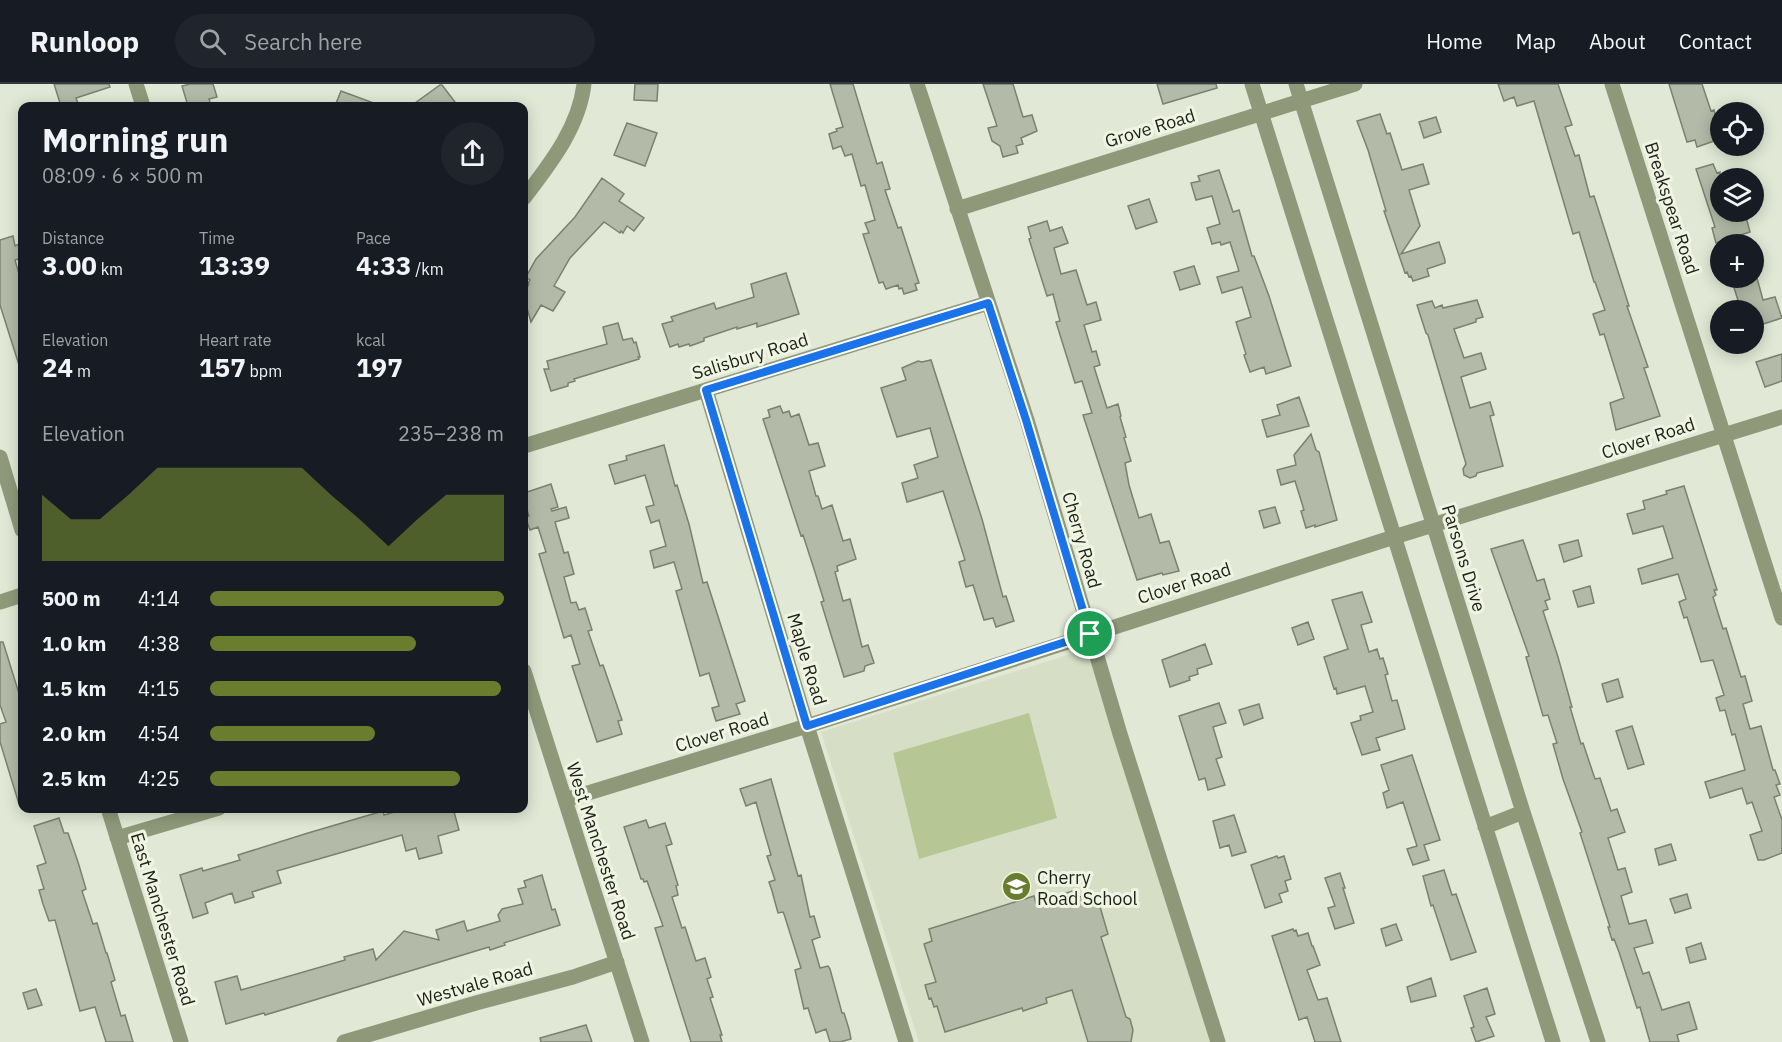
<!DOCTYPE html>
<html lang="en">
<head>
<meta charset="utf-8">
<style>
  :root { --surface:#171b24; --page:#20242c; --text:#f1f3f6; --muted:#9ea1a6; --line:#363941; --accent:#687d2e }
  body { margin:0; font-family:"IBM Plex Sans",sans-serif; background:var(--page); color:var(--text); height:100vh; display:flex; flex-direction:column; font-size:22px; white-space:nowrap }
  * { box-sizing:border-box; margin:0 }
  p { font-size:20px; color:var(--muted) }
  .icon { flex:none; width:33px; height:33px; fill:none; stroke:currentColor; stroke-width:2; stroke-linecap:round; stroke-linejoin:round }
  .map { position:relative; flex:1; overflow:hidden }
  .panel { position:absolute; left:18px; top:18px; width:510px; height:711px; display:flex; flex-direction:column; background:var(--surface); border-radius:12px; box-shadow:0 3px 15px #0003 }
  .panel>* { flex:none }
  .controls { position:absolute; left:1710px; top:18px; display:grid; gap:12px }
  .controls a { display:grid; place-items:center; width:54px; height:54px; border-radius:50%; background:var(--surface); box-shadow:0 3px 15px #0003; font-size:30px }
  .pin { position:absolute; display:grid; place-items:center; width:51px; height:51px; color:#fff; margin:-26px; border:3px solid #fff; border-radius:50%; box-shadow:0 2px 6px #0007 }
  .round { display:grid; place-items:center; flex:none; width:63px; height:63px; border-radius:32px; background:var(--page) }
  .summary { display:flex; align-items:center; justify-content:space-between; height:102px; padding:0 24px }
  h1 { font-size:33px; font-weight:800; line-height:45px }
  .stats { display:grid; grid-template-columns:repeat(3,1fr); gap:9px; height:102px; padding:6px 24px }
  .stats div { display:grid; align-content:center }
  .stats b { font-size:26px; font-weight:800 }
  .stats small { font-size:16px; font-weight:400 }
  .stats p { font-size:16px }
  .chart { height:168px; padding:12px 24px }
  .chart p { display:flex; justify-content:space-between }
  .chart svg { width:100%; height:108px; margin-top:6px; fill:var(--accent); opacity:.7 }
  ul { padding:0 24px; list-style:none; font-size:20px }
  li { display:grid; grid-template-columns:96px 72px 1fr; align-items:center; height:45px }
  li i { height:15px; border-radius:8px; background:var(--accent) }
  header { display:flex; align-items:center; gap:36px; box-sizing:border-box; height:84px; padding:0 30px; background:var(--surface); border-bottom:2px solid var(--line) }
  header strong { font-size:28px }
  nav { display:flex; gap:33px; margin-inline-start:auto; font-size:21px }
  .search { width:420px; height:54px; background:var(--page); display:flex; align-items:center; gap:15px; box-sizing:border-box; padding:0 21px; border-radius:33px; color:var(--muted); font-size:22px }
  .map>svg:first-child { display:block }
  .built { fill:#d6dfc5 }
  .green { fill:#b6c795 }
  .building { fill:#b3baa7; stroke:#7b8170; stroke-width:1.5 }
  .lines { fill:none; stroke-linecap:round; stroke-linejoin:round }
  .street { stroke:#8f997a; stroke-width:15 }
  .route-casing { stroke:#fff; stroke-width:12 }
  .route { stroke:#1a73e8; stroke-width:8 }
  .labels { text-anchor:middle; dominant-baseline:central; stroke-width:6; stroke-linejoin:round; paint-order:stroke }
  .street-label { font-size:18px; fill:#1e2019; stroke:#eff5e2 }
  .poi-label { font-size:18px; fill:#1e2019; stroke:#eff5e2; text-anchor:start }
</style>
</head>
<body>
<header>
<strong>Runloop</strong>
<div class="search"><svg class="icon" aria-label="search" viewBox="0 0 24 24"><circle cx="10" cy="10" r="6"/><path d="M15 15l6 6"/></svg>Search here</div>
<nav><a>Home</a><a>Map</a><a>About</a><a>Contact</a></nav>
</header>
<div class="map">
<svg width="1782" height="958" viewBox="0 0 1782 958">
  <rect width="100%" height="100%" fill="#e1e8d5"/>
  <!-- built -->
  <path class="built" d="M1087 565 1211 958H919L821 648Z"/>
  <!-- green -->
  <path class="green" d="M1029 629 1057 734 919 775 893 669Z"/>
  <!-- building -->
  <path class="building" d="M54 0H109L110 3 76 14 79 22H61Z
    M190 0H213L217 13 209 15 211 22H188L182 2Z
    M635 0H658L657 17 634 16Z
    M830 0H853L877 80 882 78 890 105 885 106 898 144 901 143 919 199 915 200 917 206 904 210 902 204 899 205 898 201 886 205 883 198 879 199 863 150 869 149 865 139 875 136 865 101 861 102 852 70 845 72 841 62 833 65 829 50 837 47 836 45 843 43Z
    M983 0H1013L1023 33 1032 31 1037 47 1021 54 1023 60 1016 62 1018 69 1003 73 1000 62 992 57 988 44 997 42Z
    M1157 0H1216L1217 4 1163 20Z
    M1498 0H1558L1572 41 1565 43 1575 72 1579 71 1590 113 1594 112 1629 222H1627L1648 283 1644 284 1660 332 1616 346 1610 319 1624 314 1604 250 1600 251 1593 230 1605 226 1595 198H1594L1579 148 1573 150 1534 17 1517 22 1514 13 1504 17Z
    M1669 0H1702L1711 27 1714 26 1720 48V55L1697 63 1695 56 1687 58Z
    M440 1H442L458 22H411Z
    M341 7 379 21V22H335Z
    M1380 30 1387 50 1390 49 1402 86 1423 80 1429 100 1409 106 1420 142 1401 170 1439 158 1445 176V179L1427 185 1429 192 1413 197 1411 192 1409 193 1407 188 1405 189 1384 127H1386L1368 66 1357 37Z
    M1436 33 1441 48 1424 54 1419 38Z
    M627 39 657 49 645 82 614 71Z
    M1713 80 1717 89 1720 88V131L1729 129 1732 137 1746 133 1750 148 1716 159 1712 144 1715 143 1696 85Z
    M1219 86 1233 128 1239 126 1252 172H1254L1269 212 1291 282 1266 290 1264 283 1250 288 1244 271 1246 270 1236 238 1251 233 1242 203 1222 209 1217 193 1239 187 1230 158 1221 161 1220 158 1212 160 1207 144 1220 140 1212 112 1196 116 1191 99 1200 97 1198 92Z
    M602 94 624 110 619 117 644 134 634 147 627 142 623 149 621 147 620 149 604 138 570 174 554 202 565 208 553 227 541 221 531 238 527 224H524V210L529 200 528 199 530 196 526 193 536 175 575 133Z
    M1149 115 1157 138 1136 145 1128 122Z
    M1047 137 1050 147 1062 143 1068 159 1054 164 1061 190 1076 186 1087 221 1096 218 1101 236 1084 241 1092 268 1096 267 1100 281 1094 283 1107 324 1118 320 1121 332 1120 333 1126 353 1124 354 1131 377 1125 379 1129 401 1139 434 1151 430 1160 459 1169 457 1179 487 1163 491 1162 489 1137 496 1083 331 1092 329 1082 297 1075 299 1056 238 1060 237 1053 210 1047 212 1029 155 1031 154 1028 143Z
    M13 152 15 162 19 160 22 172V174L15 176 22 200V280L19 281 0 221V156Z
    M1194 182 1200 200 1180 206 1174 188Z
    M786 189 799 230 757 243V239L737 245V243L704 254V257L690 262 689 260 679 263 678 260 670 263 662 240 673 237 671 233 714 219 716 225 754 213 751 200Z
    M1731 194H1757L1763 216 1775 213 1782 234 1754 243V226H1741Z
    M1477 216 1483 233 1476 235V238L1454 245 1464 274 1481 269 1486 285 1461 293 1470 324 1490 318 1494 331 1490 332 1503 382 1477 389 1476 392 1470 394 1464 391 1463 385 1466 380 1428 251 1426 249 1417 221 1432 217 1435 224 1442 221 1443 224Z
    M618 239 623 256 632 254 634 259 636 258 640 273H638L639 275 574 295 575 297 568 299V302L551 307 544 285H549L547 277 607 260 603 243Z
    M1782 270V297L1765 303 1756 278Z
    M931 276 982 435 1003 513 1006 512 1014 537 996 543 993 534 984 536 973 501 966 503 959 478 965 476 943 407 907 418 902 399 918 394 914 381 938 373 930 344 897 353 881 304 906 296 902 284 918 277 922 278Z
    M1299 313 1309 342 1267 353 1262 336 1280 331 1277 321Z
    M780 322 783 329 789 327 791 333 799 330 809 361 818 359 825 382 809 387 816 412H818L822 425 832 421 843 457 850 455 856 475 837 482 838 487 835 488 843 517 850 515 862 563 868 561 874 579 865 582 864 587 844 593 821 518 824 517 814 485 803 451 801 452 763 335 770 333 768 326Z
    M1311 350 1316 366 1319 368 1337 436 1315 443V441L1306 444 1301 427 1304 426 1295 397 1281 401 1277 386 1296 381 1294 371Z
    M664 361 675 402 677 401 689 440 703 499 707 498 745 617 736 620 740 630 716 637 712 624 719 622 709 589 700 592 676 507 682 505 674 478 654 484 650 467 666 462 659 436 651 439 646 423 654 421 645 391 615 400 609 381 627 376 626 372Z
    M551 400 558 423 551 425 552 427 566 423 569 434 555 438 564 469 568 468 574 490 564 493 571 519 576 518 579 526 585 524 592 546 588 547 600 582 603 581 622 636 618 637 622 650 597 658 572 582 580 580 571 551 564 554 539 470 546 468 538 443 530 446 525 433 529 432 524 417V409Z
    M1684 402 1717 506H1714L1716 511 1713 513 1723 545 1726 544 1741 593 1745 592 1752 617 1743 620 1750 645 1761 642 1773 686H1775L1780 700 1776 701 1780 711 1774 713 1782 736V769L1764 776H1758L1750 751 1762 747 1752 718 1747 720 1742 704 1710 714 1705 698 1745 686 1735 650 1732 651 1725 626 1720 627 1716 614 1724 611 1713 576 1701 578 1687 533 1684 534 1679 518 1686 515 1678 490 1642 500 1638 485 1673 474 1663 442 1633 450 1627 430 1645 425 1643 417 1667 410 1666 407Z
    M1275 423 1280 439 1264 444 1259 427Z
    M1523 456 1537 497 1544 495 1550 515 1545 517 1548 525 1543 527 1558 573 1572 623H1570L1581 660 1583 659 1595 695 1600 694 1611 727 1617 725 1625 748 1608 754 1618 786 1625 784 1632 808 1621 812 1629 840 1646 836 1653 859 1634 864 1643 890 1649 888 1662 926 1689 918 1697 945 1677 951 1679 958H1650L1640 923 1637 924 1619 868 1614 855 1612 856 1608 843H1610L1580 749 1582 748 1563 695 1553 660 1557 659 1548 631 1543 632 1526 573 1529 572 1491 465Z
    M1578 456 1582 472 1564 478 1559 461Z
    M1590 502 1594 519 1578 523 1573 507Z
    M1362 508 1372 538 1361 541 1369 568 1377 565 1380 575 1383 574 1388 590 1385 591 1392 617 1397 616 1405 645 1376 654 1380 666 1362 671 1351 639 1361 636 1360 632 1373 628 1365 602 1337 610 1336 604 1334 605 1324 573 1348 565 1332 516Z
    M1308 538 1314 555 1298 561 1292 544Z
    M0 558H3L22 619V720H19L0 658V640L6 638 0 621Z
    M1205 560 1212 580 1197 585 1198 590 1189 593 1190 596 1170 603 1162 576Z
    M1618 595 1623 613 1607 618 1602 600Z
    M1219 619 1226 639 1213 643 1222 673 1216 675 1225 701 1208 706 1205 694 1199 696 1179 632Z
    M1259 620 1263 634 1244 641 1239 626Z
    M1632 642 1644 680 1628 685 1616 647Z
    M1412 671 1440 756 1424 761 1429 776 1413 781 1407 765 1417 762 1403 718 1387 724 1383 709 1389 706 1381 681Z
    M771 695 798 792 801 791 810 833 814 832 820 853 812 856 820 884 828 882 830 885 842 929H844L849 945 851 955 840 958H830L826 945 816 949 808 924 804 925 795 886 801 884 784 830 783 828 778 829 772 807 769 798 775 796 767 772 771 771 764 747 756 718 746 722 740 705Z
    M408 724H453L459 746 438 752 442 769 419 775 416 764 406 767 402 751 277 787 281 799 252 808 254 813 235 819 232 809 205 819 208 829 193 834 180 791 202 784 203 787 240 776 238 771 308 749 383 727 384 731Z
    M1234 731 1246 768 1232 772 1229 761 1220 764 1213 737Z
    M59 734 64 749H68L78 778 86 805 82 807 93 840 97 839 106 869H107L115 896 111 898 121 932 125 931 133 958H106L95 923 80 927 55 836 49 837 43 820 39 806 44 805 37 782 46 779 34 742Z
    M646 736 649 744 665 739 672 760 666 762 678 801 676 802 678 811 672 813 682 844 685 843 696 877 705 874 711 893 707 895 713 913 710 914 722 951H720L722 958H691L655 844 663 842 647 797 644 798 643 795H641L624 743Z
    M1671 760 1676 776 1659 781 1655 765Z
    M1277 772 1278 774 1284 772 1291 795 1285 797 1288 807 1279 810 1282 818 1265 824 1251 781Z
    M1444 786 1452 811 1456 810 1476 868 1451 876 1433 821 1431 822 1423 792Z
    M1340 789 1345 804H1343L1354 839 1335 845 1328 824 1335 822 1325 794Z
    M542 791 552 826 555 825 560 841 504 859 505 861 490 866 489 863 265 931 264 929 226 940 215 898 237 892 241 906 345 876 344 873 373 865 376 876 404 847 439 856 436 846 464 837 467 847 500 837 498 831 502 825 523 820 518 805 526 803 524 797Z
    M1076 806 1078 813 1084 812 1086 820 1098 816 1108 850 1101 853 1126 933 1130 935 1133 946 1131 958H1088L1072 906 1046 914 1047 919 1023 927 1022 924 945 948 937 922 934 923 931 914 929 915 925 901 936 898 924 860 932 857 929 845 1034 812 1036 819Z
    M1687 810 1691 824 1675 829 1670 815Z
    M1396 840 1402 856 1386 862 1381 845Z
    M1293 845 1294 847 1296 846 1298 852 1308 849 1312 862H1313L1320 881 1307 886 1318 916 1327 914 1341 958H1315L1307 933 1299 936 1272 852Z
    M1701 859 1706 875 1690 879 1686 864Z
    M1431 894 1436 912 1411 918 1407 903Z
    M1487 904 1495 930 1486 933 1494 952 1476 958 1471 944 1474 943 1464 912Z
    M36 905 42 921 28 925 23 909Z
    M586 941 592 958H541L540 954Z"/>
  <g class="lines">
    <!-- street -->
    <path class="street" d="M136 0 143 22
      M917 0 1027 336 1120 650 1218 958
      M1252 0 1553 958
      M1296 0 1523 728 1598 958
      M1612 0 1782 534
      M524 114C549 81 579 44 584 0
      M957 125 1355 0
      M706 306 807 642 906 958
      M524 362 988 219
      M0 373 22 446
      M0 518 22 511
      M524 587 642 958
      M565 716 807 642 1394 453 1782 333
      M108 724 181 958
      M1485 743 1523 728
      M117 754 219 724
      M344 958 476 919 573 893 617 878"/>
  </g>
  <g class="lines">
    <defs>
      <path id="route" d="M988 219 1026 336 1090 550 807 642 706 306Z"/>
    </defs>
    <!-- route casing -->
    <use href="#route" class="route-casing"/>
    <!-- route -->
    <use href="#route" class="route"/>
  </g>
  <!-- icons -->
  <defs>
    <symbol id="school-disc" viewBox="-11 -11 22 22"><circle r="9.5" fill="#687d2e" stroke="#eff5e2"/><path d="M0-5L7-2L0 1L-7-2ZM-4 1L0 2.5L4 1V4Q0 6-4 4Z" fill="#fff"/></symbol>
  </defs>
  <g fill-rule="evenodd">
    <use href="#school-disc" x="1000" y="786" width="33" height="33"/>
  </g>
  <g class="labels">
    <!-- street labels -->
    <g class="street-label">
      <text transform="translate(1150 44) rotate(-17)">Grove Road</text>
      <text transform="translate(1672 124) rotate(72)">Breakspear Road</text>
      <text transform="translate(750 272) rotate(-17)">Salisbury Road</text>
      <text transform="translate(1648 354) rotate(-18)">Clover Road</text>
      <text transform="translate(1082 456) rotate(74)">Cherry Road</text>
      <text transform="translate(1464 474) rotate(73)">Parsons Drive</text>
      <text transform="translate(1184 499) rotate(-18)">Clover Road</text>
      <text transform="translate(807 575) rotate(73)">Maple Road</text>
      <text transform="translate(722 648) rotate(-17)">Clover Road</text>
      <text transform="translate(601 767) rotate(72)">West Manchester Road</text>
      <text transform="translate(163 835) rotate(73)">East Manchester Road</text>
      <text transform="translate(475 900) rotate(-16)">Westvale Road</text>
    </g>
    <!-- poi labels -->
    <g class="poi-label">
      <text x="1037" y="793">Cherry<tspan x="1037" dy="21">Road School</tspan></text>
    </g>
  </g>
</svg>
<div class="controls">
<a><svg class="icon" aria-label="locate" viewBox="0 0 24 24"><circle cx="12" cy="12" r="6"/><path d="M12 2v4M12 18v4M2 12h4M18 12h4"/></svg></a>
<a><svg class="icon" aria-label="layers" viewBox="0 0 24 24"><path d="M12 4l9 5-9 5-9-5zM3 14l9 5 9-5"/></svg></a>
<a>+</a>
<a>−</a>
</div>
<div class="pin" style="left:1090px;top:550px;background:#1e9e55"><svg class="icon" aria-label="arrive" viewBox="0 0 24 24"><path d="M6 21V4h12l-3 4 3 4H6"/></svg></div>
<section class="panel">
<div class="summary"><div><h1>Morning run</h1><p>08:09 · 6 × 500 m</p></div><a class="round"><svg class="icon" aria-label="share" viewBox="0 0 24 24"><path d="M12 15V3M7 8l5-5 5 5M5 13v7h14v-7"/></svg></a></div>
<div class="stats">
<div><p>Distance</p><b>3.00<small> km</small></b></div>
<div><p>Time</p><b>13:39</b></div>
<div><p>Pace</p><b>4:33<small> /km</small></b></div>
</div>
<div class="stats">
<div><p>Elevation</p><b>24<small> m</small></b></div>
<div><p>Heart rate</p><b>157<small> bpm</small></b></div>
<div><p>kcal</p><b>197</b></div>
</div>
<div class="chart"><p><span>Elevation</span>235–238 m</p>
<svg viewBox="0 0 160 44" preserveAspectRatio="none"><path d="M0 44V17L10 27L20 27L30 17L40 6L50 6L60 6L70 6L80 6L90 6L100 17L110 27L120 38L130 27L140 17L150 17L160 17V44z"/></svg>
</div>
<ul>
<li><b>500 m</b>4:14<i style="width:100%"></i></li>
<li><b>1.0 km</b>4:38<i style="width:70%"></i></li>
<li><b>1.5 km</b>4:15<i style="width:99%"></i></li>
<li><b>2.0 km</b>4:54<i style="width:56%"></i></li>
<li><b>2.5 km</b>4:25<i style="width:85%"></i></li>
</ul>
</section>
</div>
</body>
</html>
